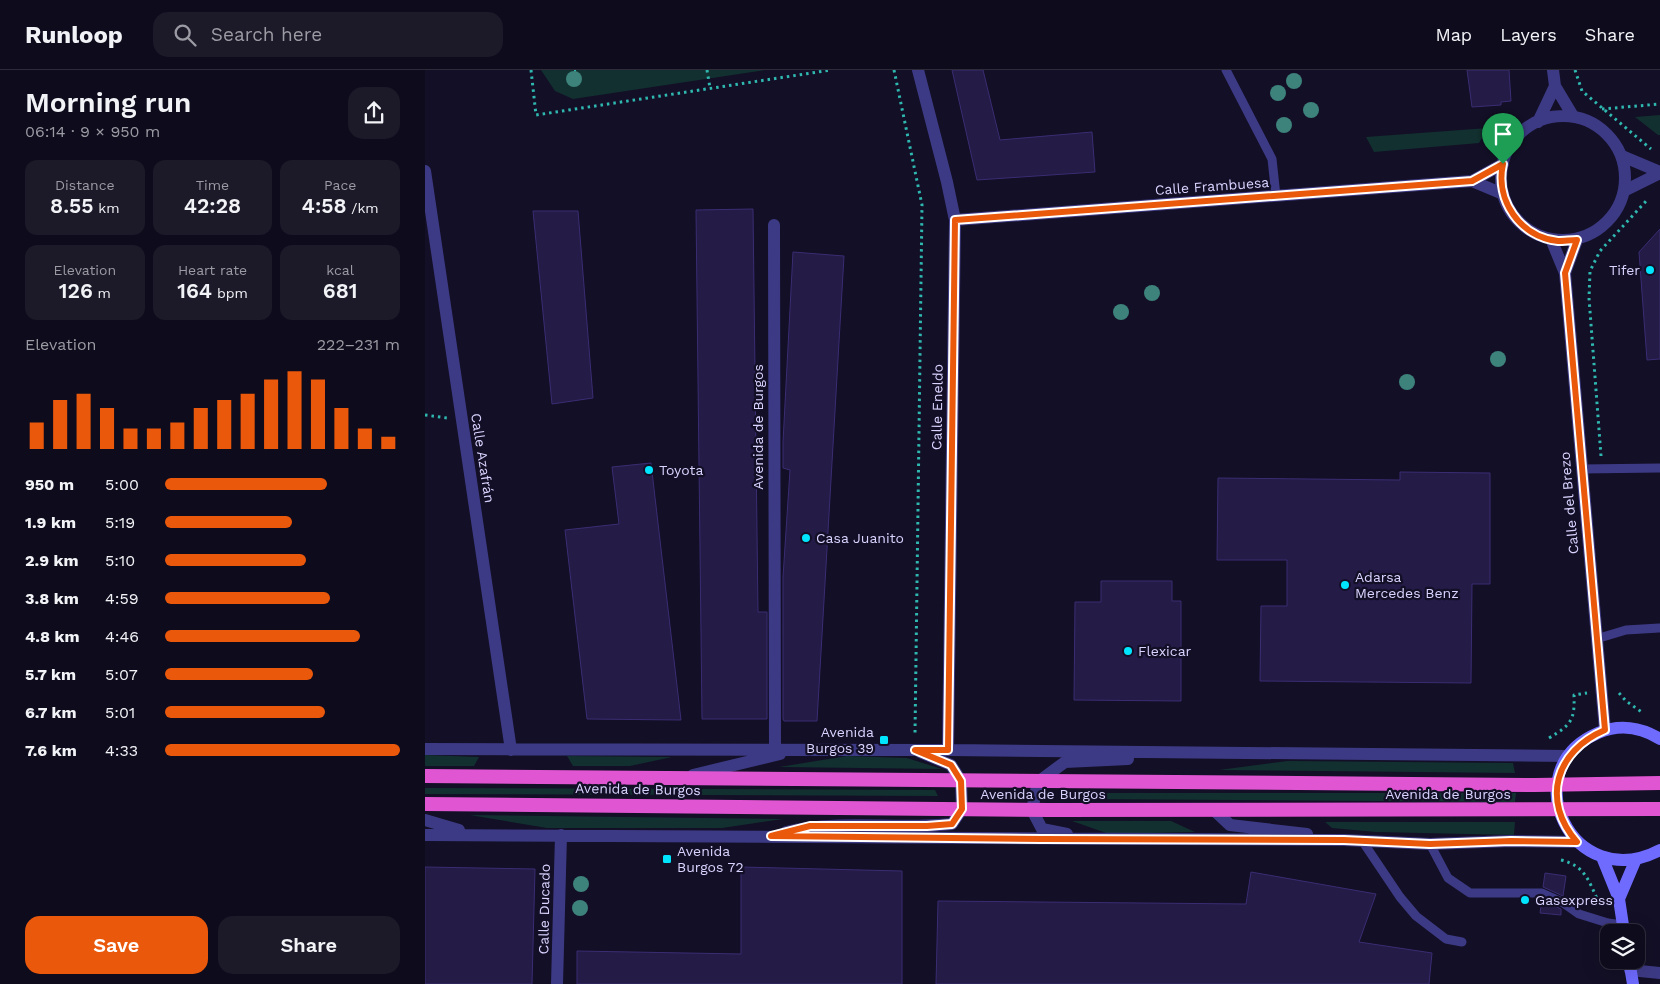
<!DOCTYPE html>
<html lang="en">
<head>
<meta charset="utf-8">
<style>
  :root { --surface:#0e0b1c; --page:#1c1929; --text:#f1f3f6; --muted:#9b9ba3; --line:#2e2b3b; --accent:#ea580c }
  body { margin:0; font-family:"Work Sans",sans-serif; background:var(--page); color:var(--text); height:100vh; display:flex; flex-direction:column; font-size:19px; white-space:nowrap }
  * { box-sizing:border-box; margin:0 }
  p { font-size:16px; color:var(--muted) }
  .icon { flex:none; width:28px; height:28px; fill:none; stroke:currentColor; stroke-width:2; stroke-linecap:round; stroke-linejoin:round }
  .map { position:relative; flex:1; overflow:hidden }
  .side { display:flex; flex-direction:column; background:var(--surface); width:425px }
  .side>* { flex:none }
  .controls { position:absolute; left:1175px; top:854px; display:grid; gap:10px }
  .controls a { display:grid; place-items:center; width:45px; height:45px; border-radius:10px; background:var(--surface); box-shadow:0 5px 20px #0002,0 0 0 1px var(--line); font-size:25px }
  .pin { position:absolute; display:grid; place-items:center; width:42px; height:42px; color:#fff; margin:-51px -21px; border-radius:50% 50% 50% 0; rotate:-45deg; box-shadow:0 0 5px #0007 }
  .pin .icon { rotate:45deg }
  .round { display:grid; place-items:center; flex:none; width:52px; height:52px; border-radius:15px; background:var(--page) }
  .overview { display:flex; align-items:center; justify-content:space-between; height:85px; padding:0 25px }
  h1 { font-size:28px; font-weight:600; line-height:38px }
  .metrics { display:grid; grid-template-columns:repeat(3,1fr); gap:8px; height:85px; padding:5px 25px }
  .metrics div { display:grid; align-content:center; border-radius:12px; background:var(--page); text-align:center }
  .metrics b { font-size:21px; font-weight:600 }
  .metrics small { font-size:14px; font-weight:400 }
  .metrics p { font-size:14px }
  .chart { height:140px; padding:10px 25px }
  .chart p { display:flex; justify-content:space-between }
  .chart svg { width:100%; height:90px; margin-top:5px; stroke:var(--accent); stroke-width:6 }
  .cta { display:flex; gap:10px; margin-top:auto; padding:10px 25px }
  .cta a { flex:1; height:58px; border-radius:15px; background:var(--accent); color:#fff; font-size:20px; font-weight:600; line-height:58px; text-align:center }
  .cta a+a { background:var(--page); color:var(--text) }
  ul { padding:0 25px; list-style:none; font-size:16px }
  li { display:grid; grid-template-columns:80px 60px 1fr; align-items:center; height:38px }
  li i { height:12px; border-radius:6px; background:var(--accent) }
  header { display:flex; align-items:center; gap:30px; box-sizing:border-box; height:70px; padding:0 25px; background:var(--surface); border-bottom:1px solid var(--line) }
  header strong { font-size:24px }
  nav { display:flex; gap:28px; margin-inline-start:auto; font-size:18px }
  .search { width:350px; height:45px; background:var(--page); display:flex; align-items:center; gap:12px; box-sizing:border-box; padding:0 18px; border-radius:15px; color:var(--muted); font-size:19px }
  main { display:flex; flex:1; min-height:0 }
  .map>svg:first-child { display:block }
  .green { fill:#12302f }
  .building { fill:#241b47; stroke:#3b2d73 }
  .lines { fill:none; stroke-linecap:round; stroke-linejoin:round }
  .path { stroke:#2fb8b0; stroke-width:3; stroke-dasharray:2.5 4; stroke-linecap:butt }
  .service { stroke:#3d3a85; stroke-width:9 }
  .minor { stroke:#3d3a85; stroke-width:12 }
  .tertiary { stroke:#3d3a85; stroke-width:12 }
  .secondary { stroke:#6f6bff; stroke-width:12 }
  .trunk { stroke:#e055d1; stroke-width:14 }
  .tree { fill:#3d827b }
  .route-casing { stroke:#fff; stroke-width:10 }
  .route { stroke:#ea580c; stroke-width:6 }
  .poi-dot { fill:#00e5ff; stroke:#130f26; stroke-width:2 }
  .labels { text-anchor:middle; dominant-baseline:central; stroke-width:4.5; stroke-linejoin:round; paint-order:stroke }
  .street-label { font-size:14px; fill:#d9d4ff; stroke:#130f26 }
  .poi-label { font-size:14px; fill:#d9d4ff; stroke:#130f26; text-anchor:start }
</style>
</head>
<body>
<header>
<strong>Runloop</strong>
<div class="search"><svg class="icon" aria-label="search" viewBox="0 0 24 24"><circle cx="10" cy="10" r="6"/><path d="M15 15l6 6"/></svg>Search here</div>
<nav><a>Map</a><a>Layers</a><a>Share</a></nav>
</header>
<main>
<section class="side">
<div class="overview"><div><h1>Morning run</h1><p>06:14 · 9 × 950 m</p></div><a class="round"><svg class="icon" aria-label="share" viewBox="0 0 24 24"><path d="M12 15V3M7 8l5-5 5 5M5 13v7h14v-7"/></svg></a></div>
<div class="metrics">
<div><p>Distance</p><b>8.55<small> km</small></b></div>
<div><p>Time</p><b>42:28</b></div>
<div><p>Pace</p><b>4:58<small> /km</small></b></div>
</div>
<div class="metrics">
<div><p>Elevation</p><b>126<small> m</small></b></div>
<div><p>Heart rate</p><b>164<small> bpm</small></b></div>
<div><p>kcal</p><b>681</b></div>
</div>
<div class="chart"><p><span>Elevation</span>222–231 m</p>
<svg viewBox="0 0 160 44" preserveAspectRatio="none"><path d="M5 44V31M15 44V20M25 44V17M35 44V24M45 44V34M55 44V34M65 44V31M75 44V24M85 44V20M95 44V17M105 44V10M115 44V6M125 44V10M135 44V24M145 44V34M155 44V38"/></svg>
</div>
<ul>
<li><b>950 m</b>5:00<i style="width:69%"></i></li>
<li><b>1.9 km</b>5:19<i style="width:54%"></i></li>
<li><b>2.9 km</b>5:10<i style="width:60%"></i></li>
<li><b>3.8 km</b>4:59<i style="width:70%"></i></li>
<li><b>4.8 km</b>4:46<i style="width:83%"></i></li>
<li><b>5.7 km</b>5:07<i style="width:63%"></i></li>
<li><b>6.7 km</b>5:01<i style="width:68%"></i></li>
<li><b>7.6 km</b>4:33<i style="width:100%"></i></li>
</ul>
<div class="cta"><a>Save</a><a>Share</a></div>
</section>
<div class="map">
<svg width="1235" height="914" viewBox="0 0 1235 914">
  <rect width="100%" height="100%" fill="#130f26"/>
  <!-- green -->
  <path class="green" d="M116 0H340L148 29 130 21Z
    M1235 45V65H1233L1210 47Z
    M1063 58 1054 73 949 82 941 67Z
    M0 685 54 687 49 696H0Z
    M142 686 247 687 205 696H148Z
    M422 686 482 688 517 699 354 697Z
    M863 691 1088 693 1090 703 794 700Z
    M0 718 510 720 513 726 0 724Z
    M655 723H1091L1090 732 655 729Z
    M45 745 358 749 297 758H122Z
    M647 751H746L770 762 684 764Z
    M900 752H1090L1089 765 951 762 907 758Z"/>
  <!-- building -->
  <path class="building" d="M527 0H558L575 70 667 62 670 102 552 110Z
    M1042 0H1084L1086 31 1076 32V35L1047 37Z
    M328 139 333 542H342V649H277L271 140Z
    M108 141H153L168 328 127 334Z
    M1235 159V289L1222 290 1214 182Z
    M368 182 419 186 392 651H359L358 649V507L365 400 358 398V372Z
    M226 393 256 650 162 649 140 460 194 454 187 397Z
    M975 402 1065 403V514H1047L1046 613 835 611 836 536H862V490H792L793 408 975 410Z
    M676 511H747V531H756V631L649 630 650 532H676Z
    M0 797 110 799 107 914H0Z
    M316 797 477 801V914H152V881L316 884Z
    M826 802 951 824 934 872 1007 883 1004 914H511L513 831 821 834Z
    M1120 803 1141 806 1138 826 1118 817Z
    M1117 830 1136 839V845L1115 843Z"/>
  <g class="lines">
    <!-- path -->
    <path class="path" d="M106 0 111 45 406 0
      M149 0H151
      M282 0 285 18
      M469 0 497 135 490 664
      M1150 0 1157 21 1226 79
      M1177 39 1235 34
      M0 345 22 348
      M1176 386 1164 228 1165 201 1175 181 1223 129
      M1194 623 1201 631 1218 643
      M1124 668C1146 655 1150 650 1149 625L1162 623
      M1136 790C1161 796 1164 812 1174 833L1179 832"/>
    <!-- service -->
    <path class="service" d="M801 0 847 89 851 126
      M1156 399 1235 398
      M1171 569 1201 560 1234 558
      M938 772 975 827 991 846 1021 869 1037 872
      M1005 774 1023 808 1045 823H1117L1137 832 1154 844 1183 853 1198 855"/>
    <!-- minor -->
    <path class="minor" d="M493 0 522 112 530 150 523 680
      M1197 86 1235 102
      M0 101 86 680
      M1047 111 1078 94
      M1201 120 1235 103
      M530 150 1047 111 1078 124
      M349 155 350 680
      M0 679 523 680 1143 686
      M268 705 355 684
      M789 740 805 755 882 764
      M0 750 34 760
      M361 762C415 749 472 760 527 754L537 739 536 711 526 695 495 682
      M642 764 617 759 607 740 613 712 640 692 703 689
      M0 765 919 770 1005 774 1086 771 1152 772
      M1205 900 1235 903
      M132 914 136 765"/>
    <!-- tertiary -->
    <path class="tertiary" d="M1128 0 1130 16 1148 46
      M1076 108a62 62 0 1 1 124 0a62 62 0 1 1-124 0Z
      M1113 52 1130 16
      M1126 169 1140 203 1180 660
      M1140 203 1152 170"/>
    <!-- secondary -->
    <path class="secondary" d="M1235 669C1216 657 1194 654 1173 663 1088 699 1147 826 1235 780
      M1177 787 1194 829 1199 862
      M1194 829 1211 789
      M1204 890 1208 914"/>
    <!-- trunk -->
    <path class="trunk" d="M0 706 1110 715 1235 713
      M0 734 625 740 1235 739"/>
  </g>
  <!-- trees -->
  <g class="tree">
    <circle cx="149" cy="9" r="8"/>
    <circle cx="869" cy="11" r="8"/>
    <circle cx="853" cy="23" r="8"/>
    <circle cx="886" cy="40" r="8"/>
    <circle cx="859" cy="55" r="8"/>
    <circle cx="727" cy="223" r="8"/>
    <circle cx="696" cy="242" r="8"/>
    <circle cx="1073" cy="289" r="8"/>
    <circle cx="982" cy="312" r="8"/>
    <circle cx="156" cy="814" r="8"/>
    <circle cx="155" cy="838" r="8"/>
  </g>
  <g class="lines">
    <defs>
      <path id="route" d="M1078 94C1070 130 1095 167 1133 171 1139 171 1146 170 1152 170L1140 203 1180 660C1130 681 1116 731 1152 772L1086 771 1005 774 919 770 617 769 346 766 385 756H502L527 754 537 739 536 711 526 695 490 680H523L530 150 1047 111Z"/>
    </defs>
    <!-- route casing -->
    <use href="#route" class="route-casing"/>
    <!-- route -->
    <use href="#route" class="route"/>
  </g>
  <!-- markers -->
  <g class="poi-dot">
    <circle cx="1225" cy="200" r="5"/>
    <circle cx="224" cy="400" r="5"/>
    <circle cx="381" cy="468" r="5"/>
    <circle cx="920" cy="515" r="5"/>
    <circle cx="703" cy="581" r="5"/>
    <rect x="454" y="665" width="10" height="10" rx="2.5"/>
    <rect x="237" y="784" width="10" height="10" rx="2.5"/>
    <circle cx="1100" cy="830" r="5"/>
  </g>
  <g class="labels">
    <!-- street labels -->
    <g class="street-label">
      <text transform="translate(787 116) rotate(-4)">Calle Frambuesa</text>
      <text transform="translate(512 337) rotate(-89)">Calle Eneldo</text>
      <text transform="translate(333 357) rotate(-90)">Avenida de Burgos</text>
      <text transform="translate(58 388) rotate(81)">Calle Azafrán</text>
      <text transform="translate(1144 433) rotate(-95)">Calle del Brezo</text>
      <text transform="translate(213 719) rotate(1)">Avenida de Burgos</text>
      <text x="618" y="724">Avenida de Burgos</text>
      <text x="1023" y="724">Avenida de Burgos</text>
      <text transform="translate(119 839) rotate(-89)">Calle Ducado</text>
    </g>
    <!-- poi labels -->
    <g class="poi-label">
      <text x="1215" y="200" text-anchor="end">Tifer</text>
      <text x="234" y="400">Toyota</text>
      <text x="391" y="468">Casa Juanito</text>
      <text x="930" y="507">Adarsa<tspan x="930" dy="16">Mercedes Benz</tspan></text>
      <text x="713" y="581">Flexicar</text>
      <text x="449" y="662" text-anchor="end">Avenida<tspan x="449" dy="16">Burgos 39</tspan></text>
      <text x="252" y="781">Avenida<tspan x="252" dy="16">Burgos 72</tspan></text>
      <text x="1110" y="830">Gasexpress</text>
    </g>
  </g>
</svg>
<div class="controls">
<a><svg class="icon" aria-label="layers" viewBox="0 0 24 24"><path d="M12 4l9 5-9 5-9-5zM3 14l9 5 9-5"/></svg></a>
</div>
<div class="pin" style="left:1078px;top:94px;background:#1e9e55"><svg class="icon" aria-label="arrive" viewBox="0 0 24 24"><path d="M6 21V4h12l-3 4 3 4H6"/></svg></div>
</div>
</main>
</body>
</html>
